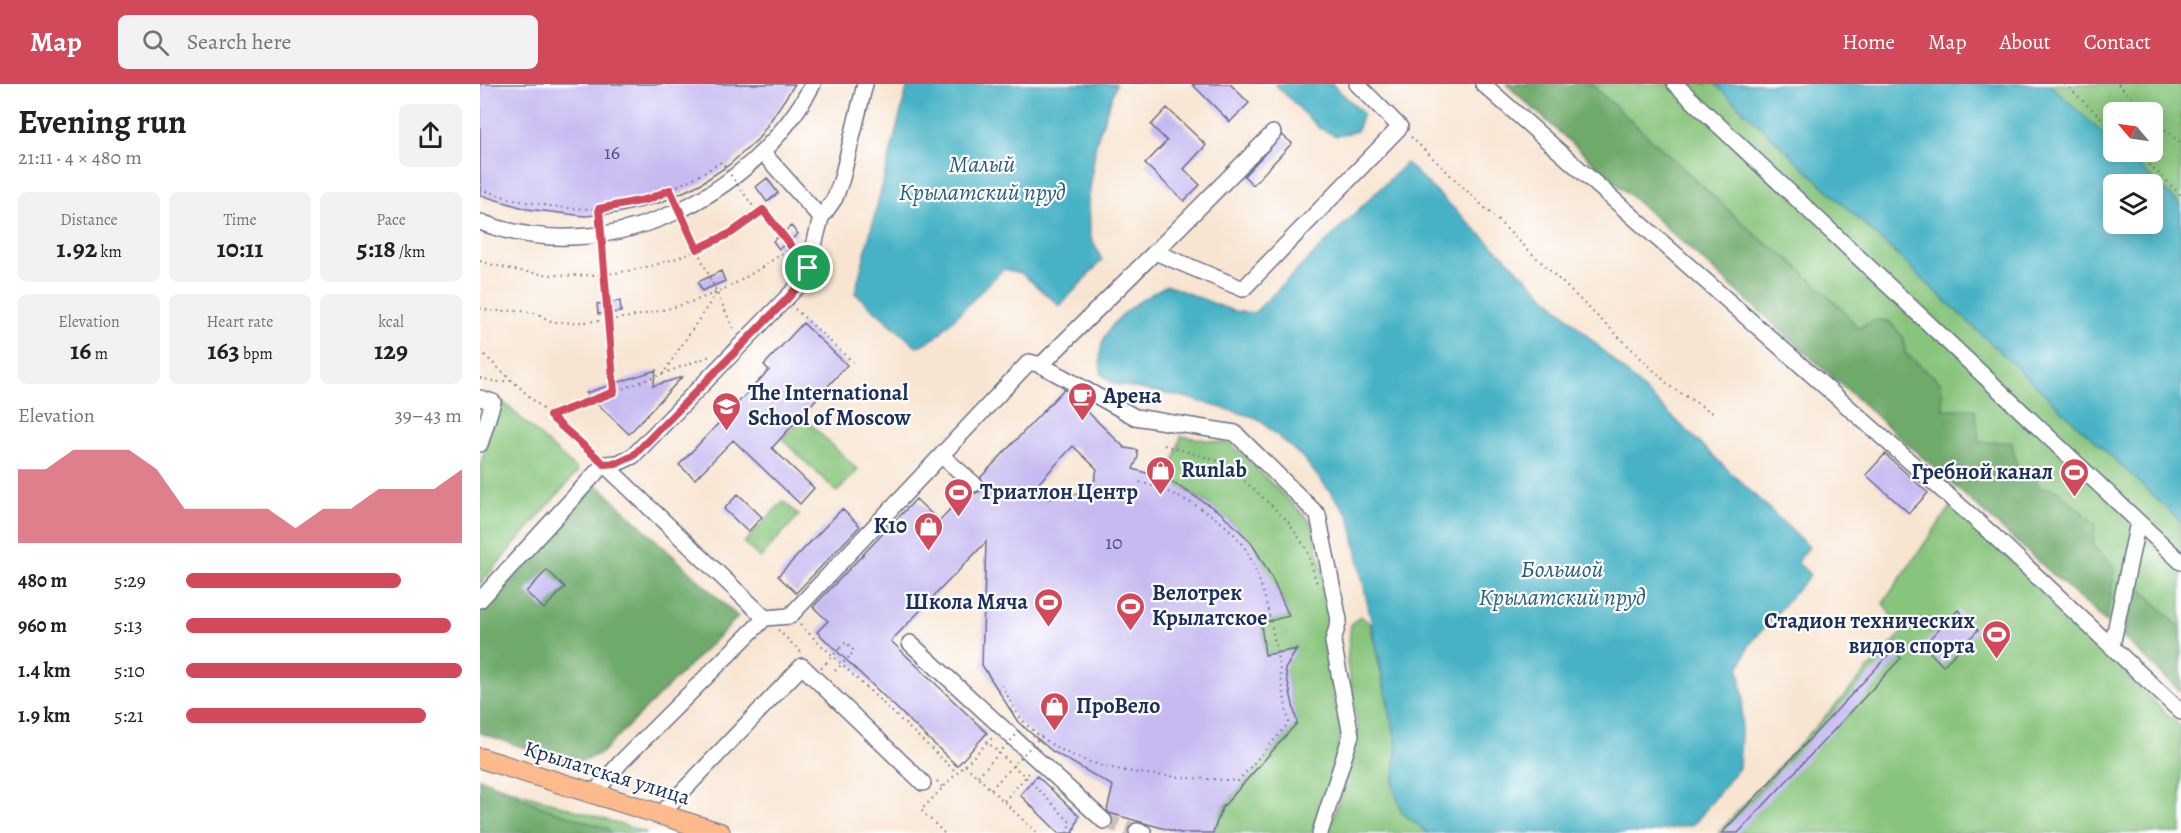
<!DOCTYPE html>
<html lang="en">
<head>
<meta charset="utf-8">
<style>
  :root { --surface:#fff; --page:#f2f2f2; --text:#202124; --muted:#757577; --accent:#d1495b }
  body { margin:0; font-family:Alegreya,serif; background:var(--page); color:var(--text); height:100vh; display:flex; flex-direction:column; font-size:22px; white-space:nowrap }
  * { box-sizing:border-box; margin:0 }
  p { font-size:20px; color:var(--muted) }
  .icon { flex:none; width:33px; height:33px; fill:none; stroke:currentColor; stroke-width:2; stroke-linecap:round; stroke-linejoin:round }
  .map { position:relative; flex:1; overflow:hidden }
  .sheet { display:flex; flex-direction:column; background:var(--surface); width:480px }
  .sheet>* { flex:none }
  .needle { width:39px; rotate:299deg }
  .controls { position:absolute; left:1623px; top:18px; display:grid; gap:12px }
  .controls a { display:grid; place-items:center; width:60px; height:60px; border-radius:9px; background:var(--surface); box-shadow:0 3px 15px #0003; font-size:30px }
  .pin { position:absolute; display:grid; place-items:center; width:51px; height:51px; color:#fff; margin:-26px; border:3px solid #fff; border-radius:50%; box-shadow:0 2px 6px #0007 }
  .round { display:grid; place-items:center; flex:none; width:63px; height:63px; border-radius:9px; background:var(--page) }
  .overview { display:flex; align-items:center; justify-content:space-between; height:102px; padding:0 18px }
  h1 { font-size:33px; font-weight:700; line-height:45px }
  .figures { display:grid; grid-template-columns:repeat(3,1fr); gap:9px; height:102px; padding:6px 18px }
  .figures div { display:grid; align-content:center; border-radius:9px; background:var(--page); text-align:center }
  .figures b { font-size:26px; font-weight:700 }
  .figures small { font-size:16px; font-weight:400 }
  .figures p { font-size:16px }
  .chart { height:168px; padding:12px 18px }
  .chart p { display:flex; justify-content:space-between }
  .chart svg { width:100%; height:108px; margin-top:6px; fill:var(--accent); opacity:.7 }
  ul { padding:0 18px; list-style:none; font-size:20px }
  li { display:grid; grid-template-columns:96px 72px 1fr; align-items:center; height:45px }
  li i { height:15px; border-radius:8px; background:var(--accent) }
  header { display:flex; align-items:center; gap:36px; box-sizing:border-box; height:84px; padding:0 30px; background:var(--accent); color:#fff }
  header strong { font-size:28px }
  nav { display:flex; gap:33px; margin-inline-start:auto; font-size:21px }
  .search { width:420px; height:54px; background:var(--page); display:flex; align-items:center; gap:15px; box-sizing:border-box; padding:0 21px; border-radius:9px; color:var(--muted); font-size:22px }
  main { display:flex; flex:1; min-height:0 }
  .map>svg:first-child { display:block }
  .green { fill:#88c57b; stroke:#527a6c; stroke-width:1.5; fill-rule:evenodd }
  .forest { fill:#6eaa6b; stroke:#446c64; stroke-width:1.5 }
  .water { fill:#47b2c5; stroke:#317092; stroke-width:1.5; fill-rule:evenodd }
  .building { fill:#c6baf1; fill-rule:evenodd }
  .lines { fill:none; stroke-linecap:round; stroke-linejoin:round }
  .minor-tunnel { stroke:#ccc1ba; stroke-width:15; stroke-dasharray:15 8; stroke-linecap:butt }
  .minor-casing { stroke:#686f86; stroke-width:18 }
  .major-casing { stroke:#686f86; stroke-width:22 }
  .path { stroke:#686f86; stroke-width:2; stroke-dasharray:1.5 4.5; stroke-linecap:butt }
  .minor { stroke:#fff; stroke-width:15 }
  .major { stroke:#fcba8d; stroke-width:20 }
  .path-bridge { stroke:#686f86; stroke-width:2; stroke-dasharray:1.5 4.5; stroke-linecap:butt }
  .route-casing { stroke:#fff; stroke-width:12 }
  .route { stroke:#d1495b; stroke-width:8 }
  .labels { text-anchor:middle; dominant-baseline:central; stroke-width:4.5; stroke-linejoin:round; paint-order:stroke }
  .number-label { font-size:20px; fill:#465283 }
  .poi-label { font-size:22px; font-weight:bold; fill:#1b2f5e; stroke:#fff; text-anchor:start }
  .street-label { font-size:22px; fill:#1b2f5e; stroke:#fff }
  .water-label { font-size:24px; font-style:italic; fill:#2a5d82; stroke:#fff }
</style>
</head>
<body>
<header>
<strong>Map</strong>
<div class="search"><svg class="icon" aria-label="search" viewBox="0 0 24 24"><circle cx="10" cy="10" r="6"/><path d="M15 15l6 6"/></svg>Search here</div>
<nav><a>Home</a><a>Map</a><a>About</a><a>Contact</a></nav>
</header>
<main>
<section class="sheet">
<div class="overview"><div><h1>Evening run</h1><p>21:11 · 4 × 480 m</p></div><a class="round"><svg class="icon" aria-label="share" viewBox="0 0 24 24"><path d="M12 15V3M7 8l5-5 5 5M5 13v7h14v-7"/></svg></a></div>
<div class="figures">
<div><p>Distance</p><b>1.92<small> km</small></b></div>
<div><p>Time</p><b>10:11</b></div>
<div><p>Pace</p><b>5:18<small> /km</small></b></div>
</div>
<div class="figures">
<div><p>Elevation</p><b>16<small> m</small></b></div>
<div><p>Heart rate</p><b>163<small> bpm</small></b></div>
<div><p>kcal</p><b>129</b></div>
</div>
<div class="chart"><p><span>Elevation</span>39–43 m</p>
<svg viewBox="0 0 160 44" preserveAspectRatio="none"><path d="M0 44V14L10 14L20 6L30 6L40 6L50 14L60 30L70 30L80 30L90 30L100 38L110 30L120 30L130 22L140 22L150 22L160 14V44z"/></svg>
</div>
<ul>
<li><b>480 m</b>5:29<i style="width:78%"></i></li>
<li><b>960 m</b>5:13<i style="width:96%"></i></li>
<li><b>1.4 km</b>5:10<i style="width:100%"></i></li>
<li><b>1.9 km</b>5:21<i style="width:87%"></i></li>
</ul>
</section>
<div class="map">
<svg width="1701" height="749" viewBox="0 0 1701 749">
  <rect width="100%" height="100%" fill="#fff"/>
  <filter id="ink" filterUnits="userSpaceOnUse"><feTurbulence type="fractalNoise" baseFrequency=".0167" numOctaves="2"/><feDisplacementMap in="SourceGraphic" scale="12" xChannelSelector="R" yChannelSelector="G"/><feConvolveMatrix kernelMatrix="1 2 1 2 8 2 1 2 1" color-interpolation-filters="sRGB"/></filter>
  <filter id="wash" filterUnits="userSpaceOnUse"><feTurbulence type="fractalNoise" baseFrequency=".008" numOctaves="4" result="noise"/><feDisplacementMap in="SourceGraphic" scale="24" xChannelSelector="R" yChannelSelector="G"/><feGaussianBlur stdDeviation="1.35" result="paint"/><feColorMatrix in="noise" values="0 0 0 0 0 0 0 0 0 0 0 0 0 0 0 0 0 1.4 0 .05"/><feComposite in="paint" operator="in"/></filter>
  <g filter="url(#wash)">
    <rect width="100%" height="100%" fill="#f8e5d1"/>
    <!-- green -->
    <path class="green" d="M1026 0H1701V608L1636 546ZM1634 28H1672V68H1634ZM1634 100H1672V140H1634Z
      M20 315 98 387 0 500V382Z
      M323 333 378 386 357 408 302 355Z
      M701 352 751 360 832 439 852 531 844 557 862 651 832 749H733L742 724 817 639 805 585 816 565 785 571 781 539 809 532C792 493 774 456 740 428 725 416 706 407 689 396Z
      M303 417 319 431 280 474 264 459Z
      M1471 422 1615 552 1653 598 1701 643V749H1238L1422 549 1403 519Z
      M881 532 890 540 917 661 913 701 922 728 948 749H848L875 664 878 643 867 579 871 540Z
      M0 696 168 749H0Z"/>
    <!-- forest -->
    <path class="forest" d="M1026 0H1111L1278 153 1310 176 1362 225 1378 244 1396 236 1409 237 1424 254 1425 269 1461 299 1464 325H1495L1499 358H1532L1537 384 1555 383 1558 403 1577 406 1615 440 1613 462 1635 483 1626 538Z
      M113 397 258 533 121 669 95 680 0 649V524Z
      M1655 499 1701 544V608L1644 554Z
      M0 694 64 724 129 745 130 749H0Z"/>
    <!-- water -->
    <path class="water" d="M428 0H636L616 59 609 113 610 151 622 176 580 222 541 189 523 185 455 254 437 263 375 209Z
      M795 0H852L883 29 877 47 856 52 839 44Z
      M1235 0H1569L1633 59 1634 68H1642L1701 121V438ZM1672 100V140H1634V100Z
      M926 79 1329 463 1317 478 1330 491 1270 560 1259 584 1263 612 1259 684 1214 740 1167 749H948L922 728 913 701 917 661 869 431 823 374 777 334 704 313 634 300 621 290C621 283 619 274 621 266 625 236 663 214 687 201L753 227 774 229Z"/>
    <g id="blocks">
      <!-- building -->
      <path class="building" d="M0 0H315L278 55 249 81 220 100 182 118 137 129 105 132 47 125 0 111Z
        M712 0H750L769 19 750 38Z
        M687 24 726 61 704 85 720 101 704 117 665 80 687 57 671 41Z
        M802 51 812 59 773 101 764 92Z
        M287 94 298 109 287 118 276 103Z
        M311 142 318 150 299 165 293 157Z
        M241 187 245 197 222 207 218 198Z
        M140 217 141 228 118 230 117 220Z
        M323 239 367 281 292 364 334 404 320 420 253 356 215 395 199 381 289 286 284 281Z
        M176 286 173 302 202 293 149 350 106 309Z
        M584 305 645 364 657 366 658 373 653 385 689 396 740 428 771 458 791 492 809 532 781 539 785 571 817 565 805 585 817 639 742 724 733 749H700L629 729 627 726 633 702 572 667 538 638 502 581 506 458 411 557 507 649 477 682 337 548 348 537 333 523 436 415 459 437 487 407 493 410 501 407 504 401 501 393ZM593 362 617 385 612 407 568 415 555 403Z
        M1405 370 1448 409 1429 429 1386 391Z
        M258 410 282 433 268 448 244 425Z
        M362 425 380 442 316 509 298 492Z
        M67 486 85 503 64 525 46 508Z
        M1478 526 1498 546 1463 582 1443 561Z
        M1413 566 1421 574 1258 749H1242Z
        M557 692 599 732 593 749H579L540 711Z"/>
    </g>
  </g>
  <g filter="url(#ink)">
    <use href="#blocks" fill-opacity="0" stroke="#686f86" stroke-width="1.5"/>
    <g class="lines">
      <!-- minor-tunnel -->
      <path class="minor-tunnel" d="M624 737 657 747"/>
      <defs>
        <path id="minor" d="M1003 0 1514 452 1701 628
          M1195 0 1701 478
          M283 69 341 134
          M0 138C126 186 272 115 333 0
          M675 168 793 49
          M561 281 675 168 763 205 920 43 877 0
          M0 314 13 318 0 360
          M462 372 494 400
          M124 380 285 534
          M0 516 124 380 138 379 153 372 320 200 328 184 341 134 355 114 362 94 385 0
          M430 559 624 737
          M1632 562 1658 438
          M114 709 141 678 285 534 310 532 549 278 561 281 655 333 755 349 838 431 859 536 853 558 871 651 840 749
          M181 730 322 582 443 699
          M657 747 664 749"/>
        <path id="major" d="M0 674 240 749"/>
      </defs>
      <!-- minor casing -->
      <use href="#minor" class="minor-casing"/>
      <!-- major casing -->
      <use href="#major" class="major-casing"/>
      <!-- path -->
      <path class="path" d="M1585 0 1634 46
        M1638 0 1668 28
        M1672 33 1701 60
        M931 53 1191 303 1236 331
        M1656 68 1701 111
        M0 105C39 119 78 125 119 125
        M120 133 119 125C164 117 203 103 241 78L245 83
        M215 161 254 246
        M0 177C96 208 205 189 283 126L312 163
        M124 183 134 308
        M0 224C17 230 35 224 54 229 61 230 67 237 75 238 124 241 191 228 237 208 263 197 288 179 312 163L317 170
        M315 225 373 278
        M0 267 113 371
        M182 291 237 208
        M0 294 17 298 32 296
        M70 332 230 272
        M684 361 745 379 807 436 827 466 837 500
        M320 541 477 689
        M298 546 322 569
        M360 564 366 558 374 567 369 573
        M341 584 346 579
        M522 601C529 614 535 629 546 640 602 695 686 691 758 697L809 639C799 589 791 509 766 466 748 434 694 407 659 398
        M485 681 513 653
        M457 697 463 704
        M551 698 591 739 587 749
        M524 717 550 688
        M464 749 441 726 485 681 557 749"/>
      <!-- minor -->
      <use href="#minor" class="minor"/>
      <!-- major -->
      <use href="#major" class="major"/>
      <!-- path-bridge -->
      <path class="path-bridge" d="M247 86 275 125
        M194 115 215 161
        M120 133 124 183
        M346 579 360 564
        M355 587 369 573
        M506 657 551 698
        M498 692 546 640
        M511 705 561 652"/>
    </g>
  </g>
  <g class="lines" filter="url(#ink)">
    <defs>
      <path id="route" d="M190 106 217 165 251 149 283 126 328 184 320 200 306 216 153 372 138 379 124 380 70 332 134 308 119 125 169 115Z"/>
    </defs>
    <!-- route casing -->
    <use href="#route" class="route-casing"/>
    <!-- route -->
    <use href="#route" class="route"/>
  </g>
  <!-- icons -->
  <defs>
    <symbol id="cafe-pin" viewBox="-11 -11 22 30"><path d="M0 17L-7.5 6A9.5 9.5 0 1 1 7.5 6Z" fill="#d1495b" stroke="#fff"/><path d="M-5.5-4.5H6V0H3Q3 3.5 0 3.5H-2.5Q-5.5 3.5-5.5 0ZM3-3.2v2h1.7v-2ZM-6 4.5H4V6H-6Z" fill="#fff"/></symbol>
    <symbol id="school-pin" viewBox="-11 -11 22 30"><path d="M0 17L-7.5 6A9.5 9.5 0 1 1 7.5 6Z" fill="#d1495b" stroke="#fff"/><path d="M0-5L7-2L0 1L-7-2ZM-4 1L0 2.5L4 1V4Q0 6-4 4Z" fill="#fff"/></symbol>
    <symbol id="shop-pin" viewBox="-11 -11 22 30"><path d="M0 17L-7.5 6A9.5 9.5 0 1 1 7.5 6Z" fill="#d1495b" stroke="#fff"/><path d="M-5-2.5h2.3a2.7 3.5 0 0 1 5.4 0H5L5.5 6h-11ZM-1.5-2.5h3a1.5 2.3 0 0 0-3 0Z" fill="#fff"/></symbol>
    <symbol id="stadium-pin" viewBox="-11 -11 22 30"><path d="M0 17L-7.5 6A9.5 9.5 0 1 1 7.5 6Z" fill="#d1495b" stroke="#fff"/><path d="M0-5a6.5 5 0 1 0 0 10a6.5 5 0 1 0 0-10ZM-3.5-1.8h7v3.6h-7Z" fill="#fff"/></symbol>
  </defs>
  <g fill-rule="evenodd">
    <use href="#cafe-pin" x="586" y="296" width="33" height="45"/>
    <use href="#school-pin" x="230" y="306" width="33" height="45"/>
    <use href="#shop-pin" x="664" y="370" width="33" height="45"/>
    <use href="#stadium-pin" x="1578" y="372" width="33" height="45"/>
    <use href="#stadium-pin" x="462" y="392" width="33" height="45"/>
    <use href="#shop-pin" x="432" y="426" width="33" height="45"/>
    <use href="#stadium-pin" x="552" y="502" width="33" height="45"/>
    <use href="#stadium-pin" x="634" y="506" width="33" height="45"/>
    <use href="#stadium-pin" x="1500" y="534" width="33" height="45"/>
    <use href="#shop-pin" x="558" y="606" width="33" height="45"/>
  </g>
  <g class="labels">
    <!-- number labels -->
    <g class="number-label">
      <text x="132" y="68">16</text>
      <text x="634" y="458">10</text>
    </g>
    <!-- poi labels -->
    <g class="poi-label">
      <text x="268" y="309">The International<tspan x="268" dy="25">School of Moscow</tspan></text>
      <text x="623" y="312">Арена</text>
      <text x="701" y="386">Runlab</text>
      <text x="1573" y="388" text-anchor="end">Гребной канал</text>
      <text x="500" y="408">Триатлон Центр</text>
      <text x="427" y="442" text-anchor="end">K10</text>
      <text x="672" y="509">Велотрек<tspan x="672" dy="25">Крылатское</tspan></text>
      <text x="548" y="518" text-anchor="end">Школа Мяча</text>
      <text x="1495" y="537" text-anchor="end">Стадион технических<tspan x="1495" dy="25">видов спорта</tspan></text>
      <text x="596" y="622">ПроВело</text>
    </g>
    <!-- street labels -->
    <g class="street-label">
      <text transform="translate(127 689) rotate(17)">Крылатская улица</text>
    </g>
    <!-- water labels -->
    <g class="water-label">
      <text x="502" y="80">Малый<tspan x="502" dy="28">Крылатский пруд</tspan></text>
      <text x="1082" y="485">Большой<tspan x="1082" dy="28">Крылатский пруд</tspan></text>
    </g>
  </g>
</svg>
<div class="controls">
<a><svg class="needle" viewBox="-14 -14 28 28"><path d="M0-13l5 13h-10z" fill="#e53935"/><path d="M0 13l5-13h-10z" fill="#757577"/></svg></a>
<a><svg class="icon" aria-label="layers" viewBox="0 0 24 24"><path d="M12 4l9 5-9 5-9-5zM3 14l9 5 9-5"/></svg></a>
</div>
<div class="pin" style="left:328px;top:184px;background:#1e9e55"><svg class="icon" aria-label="arrive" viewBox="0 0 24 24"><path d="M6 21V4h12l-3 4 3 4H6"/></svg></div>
</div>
</main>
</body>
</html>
